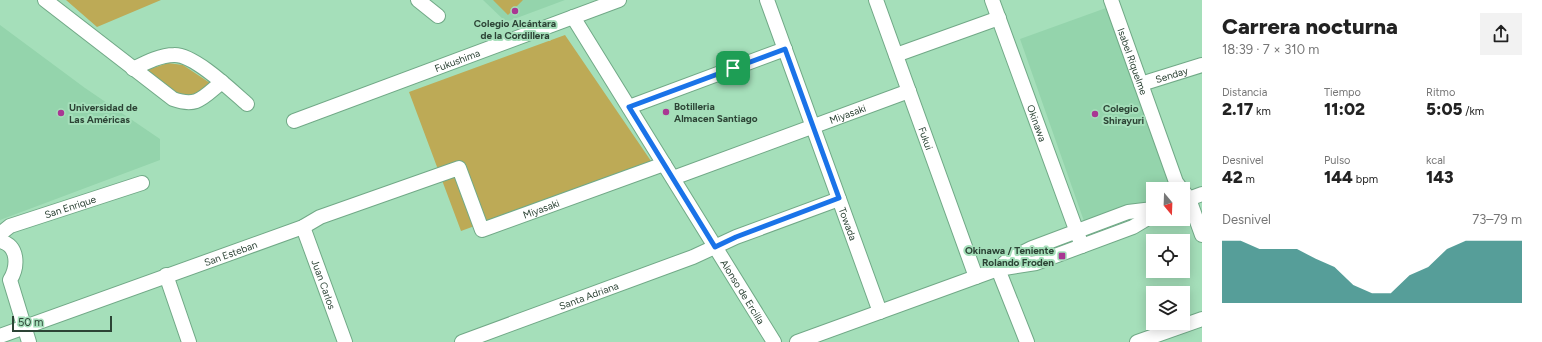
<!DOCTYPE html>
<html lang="es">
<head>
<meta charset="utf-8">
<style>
  :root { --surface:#fff; --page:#f2f2f2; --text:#222; --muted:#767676; --accent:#0f766e }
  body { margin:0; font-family:Figtree,sans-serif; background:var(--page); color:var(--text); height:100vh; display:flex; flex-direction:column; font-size:15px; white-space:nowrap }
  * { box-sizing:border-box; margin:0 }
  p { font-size:13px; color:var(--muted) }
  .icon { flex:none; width:22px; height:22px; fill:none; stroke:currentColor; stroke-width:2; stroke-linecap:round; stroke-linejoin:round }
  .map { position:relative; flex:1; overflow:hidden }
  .details { display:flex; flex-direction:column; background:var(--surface); width:340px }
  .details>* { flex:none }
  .needle { width:26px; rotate:161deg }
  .buttons { position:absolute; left:1146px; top:182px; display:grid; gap:8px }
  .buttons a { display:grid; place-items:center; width:44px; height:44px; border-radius:0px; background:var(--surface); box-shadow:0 2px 10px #0003; font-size:20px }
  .scale { position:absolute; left:12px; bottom:10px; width:100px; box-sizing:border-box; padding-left:4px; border:2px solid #2c4335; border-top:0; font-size:11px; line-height:14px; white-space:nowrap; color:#2c4335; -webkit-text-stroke:3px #a5dfba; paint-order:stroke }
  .pin { position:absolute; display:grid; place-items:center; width:34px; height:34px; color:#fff; margin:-17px; border-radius:8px; box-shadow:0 2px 6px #0006 }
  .round { display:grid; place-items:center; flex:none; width:42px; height:42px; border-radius:0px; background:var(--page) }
  .head { display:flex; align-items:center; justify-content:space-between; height:68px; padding:0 20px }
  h1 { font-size:22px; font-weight:800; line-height:30px }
  .figures { display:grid; grid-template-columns:repeat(3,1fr); gap:6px; height:68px; padding:4px 20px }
  .figures div { display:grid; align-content:center }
  .figures b { font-size:17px; font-weight:800 }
  .figures small { font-size:11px; font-weight:400 }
  .figures p { font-size:11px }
  .chart { height:112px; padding:8px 20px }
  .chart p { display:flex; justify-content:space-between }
  .chart svg { width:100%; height:72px; margin-top:4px; fill:var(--accent); opacity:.7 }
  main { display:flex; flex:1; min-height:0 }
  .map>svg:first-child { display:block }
  .built { fill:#94d4ac }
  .green { fill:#bdaa56 }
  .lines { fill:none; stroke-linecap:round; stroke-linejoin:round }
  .minor-casing { stroke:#71a987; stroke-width:16 }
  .minor { stroke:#fff; stroke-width:14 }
  .route-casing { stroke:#fff; stroke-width:8 }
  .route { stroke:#1a73e8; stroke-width:5 }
  .poi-dot { fill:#a93793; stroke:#a5dfba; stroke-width:1.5 }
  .labels { text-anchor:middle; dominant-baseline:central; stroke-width:4; stroke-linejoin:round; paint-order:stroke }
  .poi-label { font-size:10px; font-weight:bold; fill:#2c4335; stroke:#a5dfba; text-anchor:start }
  .street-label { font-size:10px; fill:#2c4335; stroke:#a5dfba }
</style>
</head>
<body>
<main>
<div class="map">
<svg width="1202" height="342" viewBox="0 0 1202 342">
  <rect width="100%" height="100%" fill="#a5dfba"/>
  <!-- built -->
  <path class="built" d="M483 0H565L506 22Z
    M1106 8 1171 189H1153V200L1085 224 1020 39Z
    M0 25 85 88 160 139V160L0 220Z"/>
  <!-- green -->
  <path class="green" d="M66 0H161L97 27Z
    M493 0H523L508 15Z
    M565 35 651 161 461 231 409 92Z
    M168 63 183 65 210 83 194 98H181L144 71Z"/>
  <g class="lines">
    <defs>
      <g id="minor">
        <path d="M45 0 173 99C198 108 203 97 222 82"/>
        <path d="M418 0 438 16"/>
        <path id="s1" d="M767 0 880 312"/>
        <path id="s2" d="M876 0 976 277"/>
        <path id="s3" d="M992 0 1082 246"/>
        <path id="s4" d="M1111 0 1176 182 1181 189"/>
        <path id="s5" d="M573 17 774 342"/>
        <path d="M896 55 999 18"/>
        <path d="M133 69C145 63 160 55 174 55 194 54 232 91 247 104"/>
        <path id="s6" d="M1141 84 1202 65"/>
        <path d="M629 107 785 49"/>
        <path id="s7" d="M294 121 619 0"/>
        <path id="s8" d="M673 178 909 91"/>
        <path d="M1183 191 1189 199 1202 235"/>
        <path d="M1183 201 1202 194"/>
        <path id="s9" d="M303 227 345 342"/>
        <path id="s10" d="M0 234 10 226 142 183"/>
        <path d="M0 241C19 245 18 267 10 280L29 342"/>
        <path d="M998 269 1008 260 1032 248 1128 212 1153 209"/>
        <path d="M998 269 1027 342"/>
        <path d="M166 275 189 342"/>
        <path id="s11" d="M0 336 303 227 320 217 459 168 482 230 664 164"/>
        <path id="s12" d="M462 342 693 257 736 237 839 199"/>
        <path d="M797 342 998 269 1036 263 1133 227 1153 215"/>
        <path d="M1137 342 1202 319"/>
      </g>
    </defs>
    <!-- minor casing -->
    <use href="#minor" class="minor-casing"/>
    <!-- minor -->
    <use href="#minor" class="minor"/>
  </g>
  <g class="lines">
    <defs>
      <path id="route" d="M785 49 839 198 736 237 715 247 629 107Z"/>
    </defs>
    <!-- route casing -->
    <use href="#route" class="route-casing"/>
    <!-- route -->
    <use href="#route" class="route"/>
  </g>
  <!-- markers -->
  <g class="poi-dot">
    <circle cx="515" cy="11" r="4"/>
    <circle cx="666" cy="112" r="4"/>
    <circle cx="61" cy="113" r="4"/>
    <circle cx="1095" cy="114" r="4"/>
    <rect x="1058" y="252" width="8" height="8" rx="2"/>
  </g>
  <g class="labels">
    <!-- poi labels -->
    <g class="poi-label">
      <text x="515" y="23" text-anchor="middle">Colegio Alcántara<tspan x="515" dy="12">de la Cordillera</tspan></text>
      <text x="674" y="106">Botilleria<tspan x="674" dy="12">Almacen Santiago</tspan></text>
      <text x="69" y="107">Universidad de<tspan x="69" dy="12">Las Américas</tspan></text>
      <text x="1103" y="108">Colegio<tspan x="1103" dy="12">Shirayuri</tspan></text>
      <text x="1054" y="250" text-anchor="end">Okinawa / Teniente<tspan x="1054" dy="12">Rolando Froden</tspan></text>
    </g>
    <!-- street labels -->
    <g class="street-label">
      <text stroke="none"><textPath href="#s7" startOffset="174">Fukushima</textPath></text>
      <text stroke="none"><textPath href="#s4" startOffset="65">Isabel Riquelme</textPath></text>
      <text stroke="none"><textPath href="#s6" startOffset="32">Senday</textPath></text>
      <text stroke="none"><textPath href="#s8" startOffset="186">Miyasaki</textPath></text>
      <text stroke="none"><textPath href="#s3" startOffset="131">Okinawa</textPath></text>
      <text stroke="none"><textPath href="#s2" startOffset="147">Fukui</textPath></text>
      <text stroke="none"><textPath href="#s10" startOffset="76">San Enrique</textPath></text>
      <text stroke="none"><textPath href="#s11" startOffset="618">Miyasaki</textPath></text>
      <text stroke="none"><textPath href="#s1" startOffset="238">Towada</textPath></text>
      <text stroke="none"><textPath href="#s11" startOffset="245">San Esteban</textPath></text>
      <text stroke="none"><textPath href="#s9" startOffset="61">Juan Carlos</textPath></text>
      <text stroke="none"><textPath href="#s5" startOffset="323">Alonso de Ercilla</textPath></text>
      <text stroke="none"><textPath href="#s12" startOffset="135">Santa Adriana</textPath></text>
    </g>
  </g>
</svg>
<div class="buttons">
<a><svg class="needle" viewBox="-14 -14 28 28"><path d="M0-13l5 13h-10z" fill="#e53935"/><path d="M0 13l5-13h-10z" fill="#767676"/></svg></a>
<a><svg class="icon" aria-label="locate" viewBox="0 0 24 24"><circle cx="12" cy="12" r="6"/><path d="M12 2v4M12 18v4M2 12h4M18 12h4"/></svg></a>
<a><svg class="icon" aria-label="layers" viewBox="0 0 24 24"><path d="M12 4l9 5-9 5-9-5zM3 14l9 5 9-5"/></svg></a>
</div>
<div class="scale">50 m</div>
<div class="pin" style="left:733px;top:68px;background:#1e9e55"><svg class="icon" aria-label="arrive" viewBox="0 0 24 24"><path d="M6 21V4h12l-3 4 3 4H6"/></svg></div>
</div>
<section class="details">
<div class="head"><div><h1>Carrera nocturna</h1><p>18:39 · 7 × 310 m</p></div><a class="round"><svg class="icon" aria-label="share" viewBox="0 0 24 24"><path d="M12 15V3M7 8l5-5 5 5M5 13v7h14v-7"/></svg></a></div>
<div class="figures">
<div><p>Distancia</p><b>2.17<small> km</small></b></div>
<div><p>Tiempo</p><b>11:02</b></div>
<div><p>Ritmo</p><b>5:05<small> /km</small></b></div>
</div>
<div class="figures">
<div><p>Desnivel</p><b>42<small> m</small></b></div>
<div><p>Pulso</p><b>144<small> bpm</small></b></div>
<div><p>kcal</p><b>143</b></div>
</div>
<div class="chart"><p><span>Desnivel</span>73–79 m</p>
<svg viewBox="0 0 160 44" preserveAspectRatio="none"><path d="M0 44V6L10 6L20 11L30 11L40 11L50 17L60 22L70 33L80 38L90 38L100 27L110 22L120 11L130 6L140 6L150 6L160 6V44z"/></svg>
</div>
</section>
</main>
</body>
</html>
